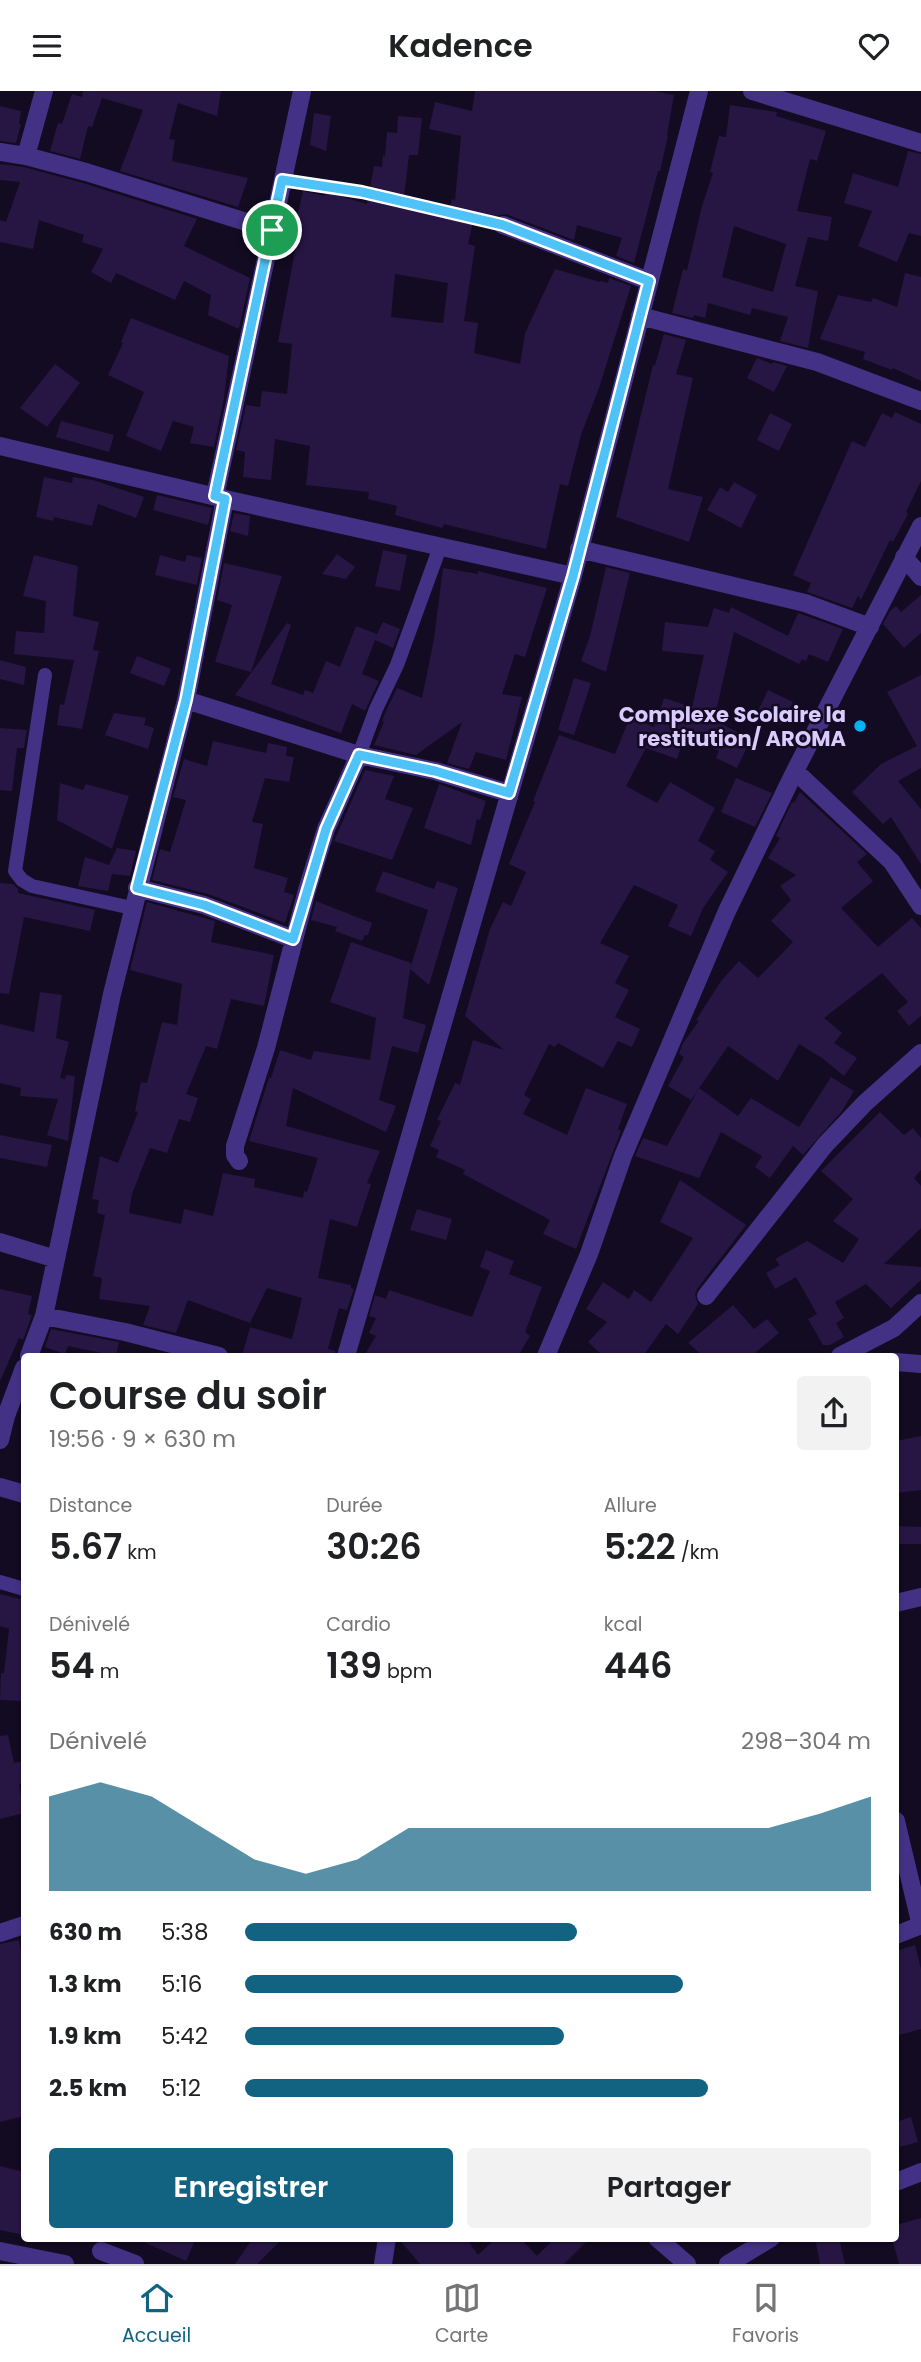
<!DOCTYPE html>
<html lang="fr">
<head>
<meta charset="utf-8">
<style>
  :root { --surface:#fff; --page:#f2f2f2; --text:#202124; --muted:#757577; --line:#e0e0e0; --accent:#126382 }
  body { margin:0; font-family:Poppins,sans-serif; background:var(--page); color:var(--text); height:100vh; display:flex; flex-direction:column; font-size:26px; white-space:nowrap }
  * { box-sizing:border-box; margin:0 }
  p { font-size:23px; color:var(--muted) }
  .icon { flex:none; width:38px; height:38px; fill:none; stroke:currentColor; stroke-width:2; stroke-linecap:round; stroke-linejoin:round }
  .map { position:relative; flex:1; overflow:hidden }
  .drawer { position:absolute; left:21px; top:1262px; width:878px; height:889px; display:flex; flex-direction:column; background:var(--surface); border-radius:7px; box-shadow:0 2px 5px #0004 }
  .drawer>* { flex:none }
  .pin { position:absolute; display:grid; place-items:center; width:60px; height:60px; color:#fff; margin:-30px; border:4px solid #fff; border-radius:50%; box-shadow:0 2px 7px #0007 }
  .round { display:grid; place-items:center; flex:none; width:74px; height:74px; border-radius:7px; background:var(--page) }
  .overview { display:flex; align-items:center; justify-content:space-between; height:119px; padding:0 28px }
  h1 { font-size:38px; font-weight:600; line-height:52px }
  .stats { display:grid; grid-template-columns:repeat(3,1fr); gap:10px; height:119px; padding:7px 28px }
  .stats div { display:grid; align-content:center }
  .stats b { font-size:35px; font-weight:600 }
  .stats small { font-size:19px; font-weight:400 }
  .stats p { font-size:19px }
  .chart { height:196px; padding:14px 28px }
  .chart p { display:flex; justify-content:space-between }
  .chart svg { width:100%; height:126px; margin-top:7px; fill:var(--accent); opacity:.7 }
  .action { display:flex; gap:14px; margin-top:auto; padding:14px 28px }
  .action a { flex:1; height:80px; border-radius:7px; background:var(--accent); color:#fff; font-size:28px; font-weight:600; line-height:80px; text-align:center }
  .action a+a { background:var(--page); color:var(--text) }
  ul { padding:0 28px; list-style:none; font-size:23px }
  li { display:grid; grid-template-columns:112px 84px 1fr; align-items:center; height:52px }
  li i { height:18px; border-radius:9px; background:var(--accent) }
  header { display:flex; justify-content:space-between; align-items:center; height:91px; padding:0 28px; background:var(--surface); font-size:32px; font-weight:600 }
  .tab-bar { display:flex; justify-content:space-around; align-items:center; height:98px; border-top:2px solid var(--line); background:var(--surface); font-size:19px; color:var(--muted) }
  .tab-bar a { display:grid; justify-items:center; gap:4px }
  .tab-bar .on { color:var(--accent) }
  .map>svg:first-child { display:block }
  .building { fill:#271544; fill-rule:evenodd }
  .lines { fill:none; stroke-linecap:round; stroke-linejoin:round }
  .path { stroke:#21abbd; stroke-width:4.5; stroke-dasharray:3.5 5; stroke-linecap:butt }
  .service { stroke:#433185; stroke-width:14 }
  .minor { stroke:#433185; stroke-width:18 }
  .route-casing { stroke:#fff; stroke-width:14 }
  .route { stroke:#4fc3f7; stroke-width:9 }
  .poi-dot { fill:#00b3f6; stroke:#130b22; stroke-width:2.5 }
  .labels { text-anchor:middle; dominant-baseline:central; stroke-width:5; stroke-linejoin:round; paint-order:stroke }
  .poi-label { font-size:21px; font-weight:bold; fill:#dacbff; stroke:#130b22; text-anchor:end }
</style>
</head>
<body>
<header><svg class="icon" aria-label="menu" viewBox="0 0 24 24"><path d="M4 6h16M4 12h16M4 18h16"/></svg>Kadence<svg class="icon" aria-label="heart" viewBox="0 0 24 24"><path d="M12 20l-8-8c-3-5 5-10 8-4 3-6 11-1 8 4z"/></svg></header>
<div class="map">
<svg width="921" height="2173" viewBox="0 0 921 2173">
  <rect width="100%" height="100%" fill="#130b22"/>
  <!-- building -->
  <path class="building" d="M83 0H221L217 25 178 12 169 48 175 49 172 70 248 87 238 116 120 80 143 19 102 7 92 36 88 35 80 68 50 60 58 32 62 33 72 3 82 6Z
    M475 0H654L674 4 667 44 668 45 660 80H658L634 172 616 165 622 147 577 134 574 149 506 123 496 125 492 135 473 131 468 153 475 155 464 230 478 232 474 262 520 273 525 242 555 178 600 191 601 190 608 192 609 187 631 195 599 297 581 344 568 395 560 393 546 458 444 433 442 437 395 424 397 415 368 408 369 401 306 394 310 355 275 348 271 389 243 386 245 361 236 359 246 314 260 316 262 300 287 303 292 253 278 251 295 160 282 156 289 125 297 127 303 100 325 105 326 101 367 113 374 75 382 76 383 64 385 65 387 41 397 42 398 25 422 27 418 64H409L403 114 448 126 452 108 455 109 461 45 429 38 435 11 472 20ZM395 183 448 192 443 232 391 226Z
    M730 14 777 21 776 25 826 40 817 70 810 68 797 120 832 126 828 150 808 146 795 195 818 200 808 257 780 250 788 226 752 217 750 224 708 212 705 227 694 224 693 227 672 222 683 178 687 179 702 115 713 82 710 81 719 45 726 46ZM734 135 786 153 773 201 722 186Z
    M0 15 21 20 19 33H21L16 52 0 50Z
    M314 22 331 25 326 60 310 54Z
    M908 60 921 63V145L909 142 897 171 858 155 872 120 844 112 853 82 898 96Z
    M0 73 24 76 83 92 197 128 184 155 250 187 239 238 208 224 211 204 184 190 175 209 116 182 111 192 91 181 103 158 82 151 84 144 39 129 33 158 0 151V129L6 131 20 91 0 89Z
    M905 182 921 186V290L893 277 892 279 863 268 865 261 820 248 838 204 871 211 873 207 897 216Z
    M131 227 229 265 224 307 214 356 190 352 194 336 173 330 161 360 126 345 144 301 108 284 123 252 121 251Z
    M664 243 686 249 676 283 693 287 668 398 703 406 689 451 616 426 653 274H655Z
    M757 267 772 273 773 271 787 275 774 301 747 287Z
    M55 273 80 292 47 336 20 317Z
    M895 321 921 333V390L906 421 908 423 893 451 890 449 861 509 858 505 852 517 807 501 811 492 793 484 852 350 865 356 882 322 892 327Z
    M770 322 792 333 779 360 757 349Z
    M61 330 114 344 109 361 56 346Z
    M44 386 72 392 73 386 93 389 144 406 136 427 98 413 92 435 54 426 53 430 36 426Z
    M734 391 757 404 741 437 707 419 720 396 728 401Z
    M157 404 212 417 208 434 153 419Z
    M234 422 250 425 248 445 230 440Z
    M383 459 407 464 400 500 375 495Z
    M337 463 355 476 346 488 322 483Z
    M34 464 78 475 73 525 99 531 93 559 99 560 82 638 57 634 60 613 64 614 74 569 14 563 16 540 44 542 46 510 23 505Z
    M160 464 185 471 187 464 202 467 197 494 155 484Z
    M224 472 282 485 251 581 215 571 232 514 217 509Z
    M606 476 630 482 606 581 581 570 590 545Z
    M443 477 478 483V480L547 497 525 566 515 563 502 603 522 606 506 669 476 661 469 678 447 672 462 631 416 664 374 654 384 631 382 630 385 622 397 597 422 607 434 548Z
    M921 504V542L904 557 883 533 890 520 896 515 901 521Z
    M731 516 788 545 798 522 843 538 828 571 809 563 806 570 802 568 799 573 734 541 714 629 751 648 737 677 716 667 719 660 685 644 677 668 646 657 626 695 657 712 670 691 715 717 698 750 715 760 710 769 728 781 703 817 691 845 668 835 678 814 634 794 600 852 629 865 615 892 629 899 615 926 640 938 632 956 618 950 603 977 558 952 555 956 549 953 524 1004 531 1008 523 1023 567 1044 586 997 627 1013 618 1038 621 1040 576 1158 543 1143 550 1129 463 1083 465 1079 436 1066 439 1059 430 1055 441 1030 437 1029 455 992 460 994 473 949 504 959 465 925 490 838 503 811 511 815 526 781 509 773 535 711 533 710 559 644 615 663 630 626 654 636 664 607 692 616 704 564 662 560 665 531 708 536 714 517 729 522Z
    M383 531 400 538 393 557 375 549 362 583 379 590 365 620 352 613 341 642 235 604 287 532 291 534 271 593 303 604 305 599 313 602 326 570 340 576 356 535 377 543Z
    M137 565 171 578 164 595 130 582Z
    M0 569 26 576 24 594 0 588Z
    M921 584V677L898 690 921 718V773L891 726 883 733 852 701 881 673 917 655 887 601Z
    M574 587 591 592 574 644 558 639Z
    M768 599 793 611 781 634 757 622Z
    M114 622 146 627 144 634 154 637 148 658 105 644Z
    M0 637 27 639 24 657H17L12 700 0 699Z
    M213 650 266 662 268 652 287 656 286 665 294 666 289 691 265 687 252 731 263 733 254 777 288 787 284 801 294 804 285 832 208 803 152 789 160 758 170 761 186 709 173 706 184 668 207 675Z
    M365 679 394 685 385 708 413 717 392 769 334 750Z
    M736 687 772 702 755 736 721 721Z
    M60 692 83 699 86 693 129 705 112 758 57 729Z
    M439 693 486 710 480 729 477 728 471 754 424 737Z
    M800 701 867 763 857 771 873 790 841 817 878 856 912 827 921 837V925L909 935 897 920 908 911 882 882 824 927 842 942 834 952 857 967 844 985 822 967 799 953 778 990 728 955 691 1009 668 995 684 966 679 963 683 952 699 930 696 929 721 890 739 870 758 887 793 851 771 830 791 809 780 795 796 784 768 767 780 747 776 745 792 711 794 712Z
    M117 757 136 760 130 785 112 783 108 800 78 795 85 766 109 774Z
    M383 780 434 798 437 790 458 797 429 894 410 878 428 819 375 800Z
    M0 792 13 793 18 798V802L95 819 90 840 24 826 9 903 0 902Z
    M316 810 372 832 368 844H365L362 850 335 840 337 836 311 829Z
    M147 811 215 830 211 851 274 864 264 915 231 908 217 958 206 955 186 1003 198 1007 190 1031 179 1028 167 1062 150 1057 132 1103 129 1122 181 1133 184 1118 213 1125 223 1082 255 1088 254 1096 303 1107 304 1100 307 1101 318 1067 249 1050 269 987H271L280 959 311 969 314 960 370 969 376 927 330 911 351 851 411 872 403 927 426 934 418 962 392 955 379 1009 396 1015 386 1041 293 997 286 1035 380 1060 367 1092 371 1093 357 1136 330 1128 318 1187 351 1194V1197L354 1198 347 1219 339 1217 328 1258 335 1260V1265H242L250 1236 292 1248 302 1207 267 1197 250 1232 188 1209 176 1242 143 1234 150 1215 99 1208 102 1187 93 1185 105 1124 97 1122 99 1109 92 1108 100 1065 118 1072 138 1021 135 1020 141 991 147 992 162 931 177 934 182 893 130 879Z
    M40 901 62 904 56 947 69 951 60 987 65 988 66 984 75 985 68 1050 47 1044 58 1008 20 1005 21 997 0 992V933L34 941Z
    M831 986 854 1000 842 1020 803 1064 793 1055 770 1087 755 1076 762 1065 721 1041 699 1087 635 1065 643 1047 667 1055 699 997 738 1025 751 1007 799 1036Z
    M880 1021 904 1044 913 1037 921 1047V1079L914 1087 921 1095V1137L884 1173 921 1176V1189L891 1217 866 1193 835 1211 844 1227 836 1232 844 1246 830 1254H823L808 1228 817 1223 796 1186 775 1198 766 1182 780 1174 775 1168 807 1150 843 1172 859 1148 833 1130 853 1108 821 1080Z
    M0 1044 52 1054 47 1076 0 1067Z
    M680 1089 746 1134 697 1198 695 1204 698 1213 678 1243 666 1233 643 1265H603L588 1251 607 1231 586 1218 603 1191 629 1208 634 1199 651 1211 693 1147 660 1131Z
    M417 1118 452 1128 446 1149 410 1139Z
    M486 1159 514 1170 509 1183 542 1196 525 1241 530 1245 518 1265H364L376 1245 369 1242 376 1227 369 1225 375 1204 386 1208 389 1199 472 1226 490 1180 480 1176Z
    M0 1198 32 1205 28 1223 32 1224 23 1249 19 1247 0 1290Z
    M733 1214 754 1238 767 1228 779 1242 751 1265H703L688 1252Z
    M51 1238 119 1251 116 1265 68 1255 65 1263 45 1256Z
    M921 1345V1399L896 1402V1350Z
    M896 1435 921 1436V1453H896Z
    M0 1503 24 1509V1610L0 1609 1 1582H4L9 1538 0 1535Z
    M8 1644 14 1672 24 1670V1693H19L24 1722 0 1728V1645Z
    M19 1849 21 1860 24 1859V2025L0 2031V1853Z
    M915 1854 921 1878V1938L896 1945V1860Z
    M911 2026 918 2051 900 2056 896 2031Z
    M0 2075 24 2081V2144L0 2139Z
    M921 2127V2173H899L892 2147H896V2134Z
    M135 2147H196L186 2170Z
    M253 2147H283L257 2173H235Z
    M398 2147H466L478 2164 496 2147H520L537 2165 555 2147H590L564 2173H420Z
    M815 2147H839L845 2173H820Z"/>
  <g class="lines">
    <!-- path -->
    <path class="path" d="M300 92 362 101 428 115 487 131"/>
    <!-- service -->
    <path class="service" d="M45 584 15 780 22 789 32 795 132 817
      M359 664 376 618 397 574 440 456
      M0 1491 24 1498"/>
    <!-- minor -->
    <path class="minor" d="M752 0 921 52
      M0 61 26 65 86 81 272 139
      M26 65 44 0
      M503 134 649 190
      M640 225 817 271 921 310
      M0 355 225 408 573 485
      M215 405 302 0
      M579 458 805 512 870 536
      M904 466 921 486
      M186 609 359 664 435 680 509 702
      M795 680 892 771 921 815
      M137 797 204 814 293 848
      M239 1070 235 1064V1055L266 957 307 799 326 738 359 664
      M0 1151 56 1168
      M706 1205 825 1054 865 1012 921 962
      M44 1225 125 1241 219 1265
      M29 1265 44 1225 112 903 186 609 225 408
      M346 1265 573 485 699 0
      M546 1265 589 1163 623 1065 727 820 795 680 921 435
      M840 1265 894 1237 921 1212
      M896 1271 921 1273
      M0 1349 6 1325 24 1277
      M0 1396 24 1403
      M896 1512 921 1506
      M896 1730 921 1835
      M0 1842 24 1834
      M896 1844 921 1834
      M896 2091 921 2081
      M657 2147 687 2173
      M0 2160 65 2173
      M101 2160 135 2173
      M383 2173 387 2147
      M728 2173 771 2147"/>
  </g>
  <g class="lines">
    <defs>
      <path id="route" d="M282 89 362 101 503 134 649 190 573 485 509 702 435 680 359 664 326 738 293 848 204 814 137 797 186 609 225 408 215 405Z"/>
    </defs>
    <!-- route casing -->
    <use href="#route" class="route-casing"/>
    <!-- route -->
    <use href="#route" class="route"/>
  </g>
  <!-- markers -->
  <circle class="poi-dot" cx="860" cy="635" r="7"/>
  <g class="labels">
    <!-- poi labels -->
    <g class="poi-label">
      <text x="846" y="623">Complexe Scolaire la<tspan x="846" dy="24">restitution/ AROMA</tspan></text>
    </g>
  </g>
</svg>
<div class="pin" style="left:272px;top:139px;background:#1e9e55"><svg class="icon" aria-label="arrive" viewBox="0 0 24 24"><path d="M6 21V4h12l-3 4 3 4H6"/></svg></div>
<section class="drawer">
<div class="overview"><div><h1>Course du soir</h1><p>19:56 · 9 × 630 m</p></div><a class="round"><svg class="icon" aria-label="share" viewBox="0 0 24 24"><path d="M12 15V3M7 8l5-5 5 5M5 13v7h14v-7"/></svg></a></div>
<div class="stats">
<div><p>Distance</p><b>5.67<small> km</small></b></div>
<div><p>Durée</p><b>30:26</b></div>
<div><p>Allure</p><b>5:22<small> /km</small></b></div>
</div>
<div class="stats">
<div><p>Dénivelé</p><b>54<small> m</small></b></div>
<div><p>Cardio</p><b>139<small> bpm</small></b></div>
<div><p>kcal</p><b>446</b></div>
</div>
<div class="chart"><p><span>Dénivelé</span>298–304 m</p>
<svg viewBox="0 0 160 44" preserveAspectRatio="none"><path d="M0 44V11L10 6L20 11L30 22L40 33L50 38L60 33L70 22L80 22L90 22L100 22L110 22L120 22L130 22L140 22L150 17L160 11V44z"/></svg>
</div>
<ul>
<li><b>630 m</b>5:38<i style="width:53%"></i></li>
<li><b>1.3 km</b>5:16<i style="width:70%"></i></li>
<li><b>1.9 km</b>5:42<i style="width:51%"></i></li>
<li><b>2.5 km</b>5:12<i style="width:74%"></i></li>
</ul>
<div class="action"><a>Enregistrer</a><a>Partager</a></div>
</section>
</div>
<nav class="tab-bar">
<a class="on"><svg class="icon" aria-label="home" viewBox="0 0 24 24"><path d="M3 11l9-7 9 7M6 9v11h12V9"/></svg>Accueil</a>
<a><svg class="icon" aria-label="map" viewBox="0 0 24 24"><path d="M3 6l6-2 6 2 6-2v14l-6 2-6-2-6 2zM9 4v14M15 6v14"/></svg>Carte</a>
<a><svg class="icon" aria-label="saved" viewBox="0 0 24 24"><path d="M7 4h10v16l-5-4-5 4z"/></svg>Favoris</a>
</nav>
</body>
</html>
